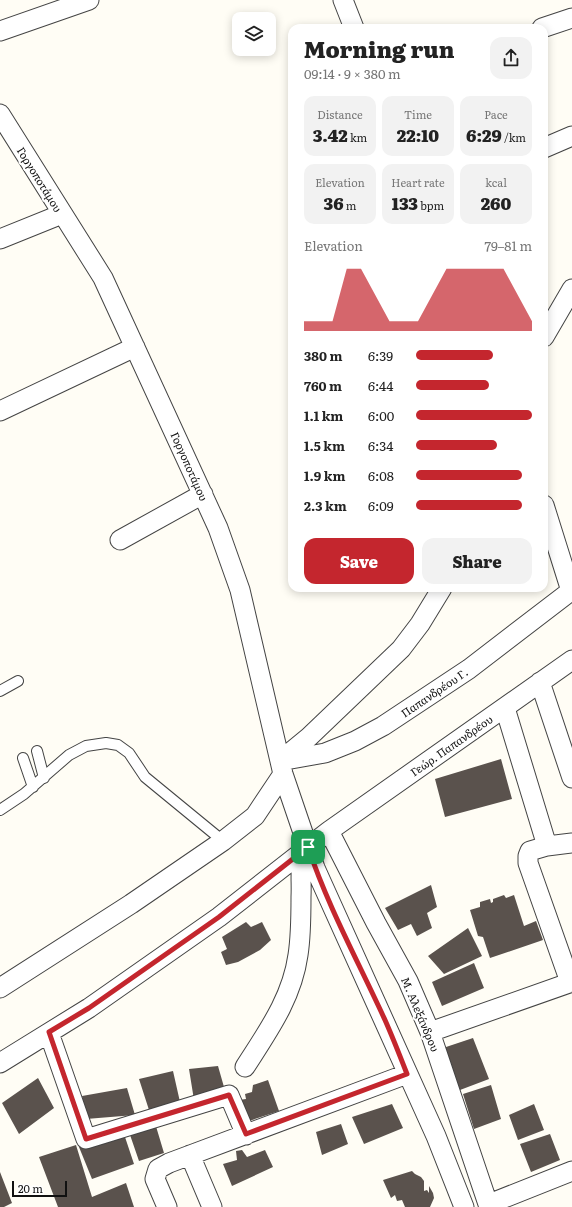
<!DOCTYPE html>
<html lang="en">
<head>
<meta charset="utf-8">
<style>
  :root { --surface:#fff; --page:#f2f2f2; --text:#222; --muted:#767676; --accent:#c4262e }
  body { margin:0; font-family:Literata,serif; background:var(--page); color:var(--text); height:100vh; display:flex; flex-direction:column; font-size:15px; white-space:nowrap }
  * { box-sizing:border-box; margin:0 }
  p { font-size:13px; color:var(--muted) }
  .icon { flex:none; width:22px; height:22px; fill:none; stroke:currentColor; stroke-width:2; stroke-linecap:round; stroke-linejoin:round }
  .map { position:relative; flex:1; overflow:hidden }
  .drawer { position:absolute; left:288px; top:24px; width:260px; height:568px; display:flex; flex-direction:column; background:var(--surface); border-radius:12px; box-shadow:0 2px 10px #0003 }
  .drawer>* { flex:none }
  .fabs { position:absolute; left:232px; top:12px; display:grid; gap:8px }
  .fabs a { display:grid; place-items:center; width:44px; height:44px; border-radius:8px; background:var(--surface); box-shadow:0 2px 10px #0003; font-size:20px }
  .scale { position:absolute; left:12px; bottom:10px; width:55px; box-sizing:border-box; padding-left:4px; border:2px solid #111; border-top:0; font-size:11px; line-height:14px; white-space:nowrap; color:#111; -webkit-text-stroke:3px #fff; paint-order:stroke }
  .pin { position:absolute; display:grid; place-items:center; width:34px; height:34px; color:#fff; margin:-17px; border-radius:8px; box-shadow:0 2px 6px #0006 }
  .round { display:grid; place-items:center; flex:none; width:42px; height:42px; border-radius:12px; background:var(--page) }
  .overview { display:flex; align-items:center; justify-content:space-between; height:68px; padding:0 16px }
  h1 { font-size:22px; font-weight:800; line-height:30px }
  .figures { display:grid; grid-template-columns:repeat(3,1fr); gap:6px; height:68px; padding:4px 16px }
  .figures div { display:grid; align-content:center; border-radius:10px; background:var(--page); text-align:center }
  .figures b { font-size:17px; font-weight:800 }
  .figures small { font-size:11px; font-weight:400 }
  .figures p { font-size:11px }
  .chart { height:112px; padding:8px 16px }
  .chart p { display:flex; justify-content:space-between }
  .chart svg { width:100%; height:72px; margin-top:4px; fill:var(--accent); opacity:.7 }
  .cta { display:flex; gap:8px; margin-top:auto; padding:8px 16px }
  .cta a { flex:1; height:46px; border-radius:12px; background:var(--accent); color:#fff; font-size:16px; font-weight:800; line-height:46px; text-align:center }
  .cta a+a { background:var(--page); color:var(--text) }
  ul { padding:0 16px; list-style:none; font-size:13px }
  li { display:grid; grid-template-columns:64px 48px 1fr; align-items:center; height:30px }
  li i { height:10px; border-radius:5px; background:var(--accent) }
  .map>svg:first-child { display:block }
  .building { fill:#5a524d }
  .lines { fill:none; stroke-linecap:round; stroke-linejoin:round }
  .service-casing { stroke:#444; stroke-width:12 }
  .minor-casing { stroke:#444; stroke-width:21 }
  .service { stroke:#fff; stroke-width:10 }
  .minor { stroke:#fff; stroke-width:19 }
  .route-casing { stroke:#fff; stroke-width:8 }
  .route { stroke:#c4262e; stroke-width:5 }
  .labels { text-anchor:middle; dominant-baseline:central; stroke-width:4; stroke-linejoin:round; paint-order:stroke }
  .street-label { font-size:11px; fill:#111; stroke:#fff }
</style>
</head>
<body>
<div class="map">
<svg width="572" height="1207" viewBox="0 0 572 1207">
  <rect width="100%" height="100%" fill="#fffdf5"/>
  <!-- building -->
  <path class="building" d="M501 759 512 799 445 817 435 779Z
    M431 885 437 907 427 913 432 928 417 936 411 924 398 930 385 908Z
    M504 895 506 898 514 895 524 926 536 921 543 940 490 958 483 937 478 936 470 910 480 907V902L490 899 491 903 493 902V899Z
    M246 922 251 927 262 922 271 940 260 950 238 962 226 965 221 952 227 949 222 937Z
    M468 928 482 956 444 974 428 956Z
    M474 963 484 988 442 1006 432 982Z
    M473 1038 489 1079 460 1090 443 1048Z
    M218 1066 226 1094 194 1100 189 1069Z
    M173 1071 180 1102 149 1110 139 1079Z
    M38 1078 54 1108 19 1134 2 1103Z
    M268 1080 279 1111 246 1122 239 1100 246 1099 245 1094 252 1092 253 1085Z
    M491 1085 501 1119 474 1129 463 1094Z
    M127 1088 135 1115 86 1119 82 1096Z
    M392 1104 403 1128 364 1144 352 1117Z
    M534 1104 544 1130 518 1140 509 1115Z
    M155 1123 164 1153 139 1161 129 1132Z
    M341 1124 348 1144 322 1155 316 1132Z
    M124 1134 134 1164 92 1179 79 1147Z
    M550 1134 560 1160 531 1172 520 1144Z
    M76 1145 92 1197 126 1183 134 1207H58L39 1157Z
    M242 1150 247 1157 265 1150 273 1167 232 1186 223 1164 237 1160 236 1151Z
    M412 1171 415 1174 421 1177 424 1181V1191L427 1190 429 1193V1186L433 1193 434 1198 430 1207H405L402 1200 397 1201 395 1195 391 1198 383 1180Z
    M0 1172 12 1203 4 1207H0Z"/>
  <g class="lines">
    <defs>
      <path id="service" d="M0 691 18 681
        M37 751 44 778
        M23 758 33 787
        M0 810 24 794 69 755 86 746 106 743 118 745 129 753 145 777 223 841"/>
      <path id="minor" d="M343 0 354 28
        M542 28 572 18
        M0 31 89 0
        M0 114 103 278 218 528 240 590 283 774 315 868 436 1136 464 1207
        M544 148 572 136
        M0 239 62 214
        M544 337 572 289
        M0 411 135 347
        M544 505 571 591
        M120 540 203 494
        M540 682 572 778
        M505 708 547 846
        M281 760 309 737 401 649 420 624 442 588
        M280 761 325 753 355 741 383 726 469 669 572 590
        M329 831 376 923 408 981 430 1032 489 1207
        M570 982 528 863V856L530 851 547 846 572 843
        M0 988 131 904 223 841 255 816 283 774
        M430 1032 572 982
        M49 1033 86 1139 229 1095 246 1135
        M0 1063 89 1008 219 917 329 831 572 660
        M245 1067C268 1031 292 998 298 955 301 936 301 916 301 897 302 875 298 868 308 847
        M190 1155 212 1207
        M489 1204 572 1171
        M167 1207 155 1179 158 1169 169 1163 407 1074"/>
    </defs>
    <!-- service casing -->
    <use href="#service" class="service-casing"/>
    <!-- minor casing -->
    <use href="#minor" class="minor-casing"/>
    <!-- service -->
    <use href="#service" class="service"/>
    <!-- minor -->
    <use href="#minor" class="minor"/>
  </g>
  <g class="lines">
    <defs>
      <path id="route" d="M308 847C328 907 359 963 385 1020 393 1038 400 1056 407 1074L246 1134 229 1095 86 1139 49 1032 89 1008 219 917Z"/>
    </defs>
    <!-- route casing -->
    <use href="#route" class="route-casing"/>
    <!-- route -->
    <use href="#route" class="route"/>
  </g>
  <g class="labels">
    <!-- street labels -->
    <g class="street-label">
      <text transform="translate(40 179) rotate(58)">Γοργοποτάμου</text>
      <text transform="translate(190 466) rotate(66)">Γοργοποτάμου</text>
      <text transform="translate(434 692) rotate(-34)">Παπανδρέου Γ.</text>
      <text transform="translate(451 745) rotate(-35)">Γεώρ. Παπανδρέου</text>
      <text transform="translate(421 1014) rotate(67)">Μ. Αλεξάνδρου</text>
    </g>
  </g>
</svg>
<div class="fabs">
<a><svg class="icon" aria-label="layers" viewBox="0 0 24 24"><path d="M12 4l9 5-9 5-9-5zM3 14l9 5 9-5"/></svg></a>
</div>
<div class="scale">20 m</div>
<div class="pin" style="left:308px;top:847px;background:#1e9e55"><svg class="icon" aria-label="arrive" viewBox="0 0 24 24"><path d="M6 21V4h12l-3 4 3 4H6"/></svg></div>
<section class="drawer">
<div class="overview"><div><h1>Morning run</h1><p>09:14 · 9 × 380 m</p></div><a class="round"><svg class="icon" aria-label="share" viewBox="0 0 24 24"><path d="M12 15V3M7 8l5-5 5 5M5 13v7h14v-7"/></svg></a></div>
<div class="figures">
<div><p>Distance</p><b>3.42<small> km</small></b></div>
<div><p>Time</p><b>22:10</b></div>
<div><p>Pace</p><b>6:29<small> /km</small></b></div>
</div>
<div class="figures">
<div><p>Elevation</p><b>36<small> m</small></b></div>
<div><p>Heart rate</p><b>133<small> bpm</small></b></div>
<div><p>kcal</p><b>260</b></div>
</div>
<div class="chart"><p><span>Elevation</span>79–81 m</p>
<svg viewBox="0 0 160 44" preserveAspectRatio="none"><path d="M0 44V38L10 38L20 38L30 6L40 6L50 22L60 38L70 38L80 38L90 22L100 6L110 6L120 6L130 6L140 6L150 22L160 38V44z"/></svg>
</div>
<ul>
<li><b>380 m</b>6:39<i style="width:66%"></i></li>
<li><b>760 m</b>6:44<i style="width:63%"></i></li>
<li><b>1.1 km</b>6:00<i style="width:100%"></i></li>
<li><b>1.5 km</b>6:34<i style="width:70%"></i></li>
<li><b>1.9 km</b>6:08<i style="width:91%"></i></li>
<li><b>2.3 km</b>6:09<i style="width:91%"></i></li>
</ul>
<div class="cta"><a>Save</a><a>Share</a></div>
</section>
</div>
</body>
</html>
